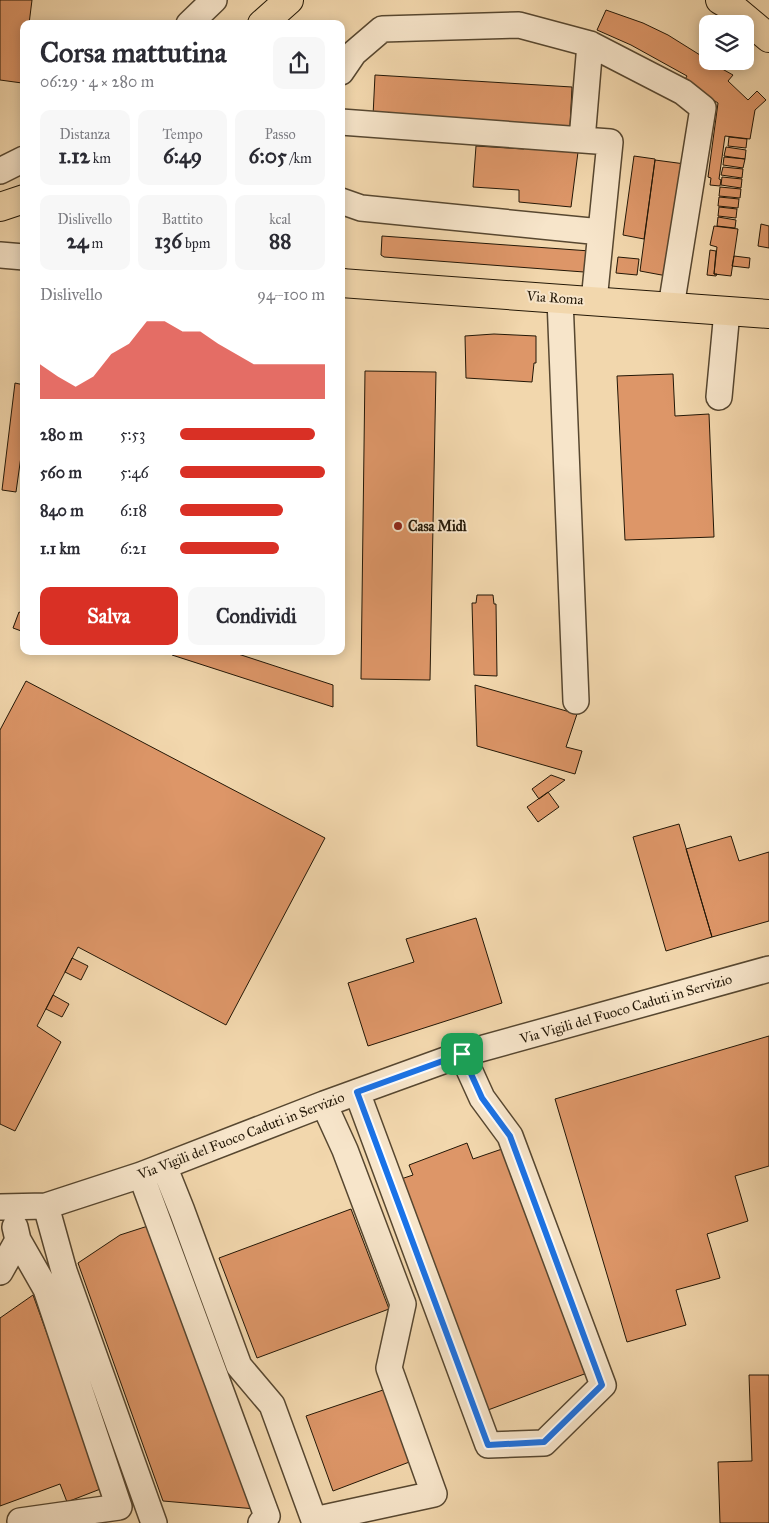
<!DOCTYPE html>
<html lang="it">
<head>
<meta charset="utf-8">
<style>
  :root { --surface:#fff; --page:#f7f7f7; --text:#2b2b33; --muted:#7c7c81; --accent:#d93025 }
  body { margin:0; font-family:"IM FELL Great Primer",serif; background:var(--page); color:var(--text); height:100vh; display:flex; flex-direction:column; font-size:19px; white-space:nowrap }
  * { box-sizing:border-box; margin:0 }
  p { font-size:16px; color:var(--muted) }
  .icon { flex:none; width:28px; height:28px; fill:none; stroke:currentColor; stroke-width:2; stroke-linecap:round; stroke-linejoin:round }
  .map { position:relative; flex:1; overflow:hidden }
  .side { position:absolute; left:20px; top:20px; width:325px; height:635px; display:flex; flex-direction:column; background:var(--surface); border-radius:10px; box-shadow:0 2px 12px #0003 }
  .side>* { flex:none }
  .fabs { position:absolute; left:699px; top:15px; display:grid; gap:10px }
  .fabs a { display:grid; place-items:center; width:55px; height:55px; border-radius:10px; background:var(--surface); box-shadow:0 2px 12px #0003; font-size:25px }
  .pin { position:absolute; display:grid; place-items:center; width:42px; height:42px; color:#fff; margin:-21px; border-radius:10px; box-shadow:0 2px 8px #0006 }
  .round { display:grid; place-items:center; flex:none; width:52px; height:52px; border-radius:10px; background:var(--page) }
  .overview { display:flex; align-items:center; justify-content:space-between; height:85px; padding:0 20px }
  h1 { font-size:28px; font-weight:700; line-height:38px }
  .figures { display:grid; grid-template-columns:repeat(3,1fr); gap:8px; height:85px; padding:5px 20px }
  .figures div { display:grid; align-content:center; border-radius:10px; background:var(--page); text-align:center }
  .figures b { font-size:21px; font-weight:700 }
  .figures small { font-size:14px; font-weight:400 }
  .figures p { font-size:14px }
  .chart { height:140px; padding:10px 20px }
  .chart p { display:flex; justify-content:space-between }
  .chart svg { width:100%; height:90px; margin-top:5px; fill:var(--accent); opacity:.7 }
  .cta { display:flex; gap:10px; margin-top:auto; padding:10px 20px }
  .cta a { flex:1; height:58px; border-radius:10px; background:var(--accent); color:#fff; font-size:20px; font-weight:700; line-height:58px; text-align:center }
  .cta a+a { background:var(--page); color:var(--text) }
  ul { padding:0 20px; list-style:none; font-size:16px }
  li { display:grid; grid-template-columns:80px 60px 1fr; align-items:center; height:38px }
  li i { height:12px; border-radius:6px; background:var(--accent) }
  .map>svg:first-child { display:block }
  .building { fill:#dd9668; stroke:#231706 }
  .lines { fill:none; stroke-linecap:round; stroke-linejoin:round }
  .minor-casing { stroke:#574730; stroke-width:28 }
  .major-casing { stroke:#231706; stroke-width:30 }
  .highway-casing { stroke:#231706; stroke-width:30 }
  .minor { stroke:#f7e5ca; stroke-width:25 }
  .major { stroke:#f2d7ad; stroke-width:28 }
  .highway { stroke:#f2d7ad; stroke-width:28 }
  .route-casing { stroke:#fff; stroke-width:10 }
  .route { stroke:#1a73e8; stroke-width:6 }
  .poi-dot { fill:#8f2418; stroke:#f7e5ca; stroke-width:2 }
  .labels { text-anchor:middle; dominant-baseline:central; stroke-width:4; stroke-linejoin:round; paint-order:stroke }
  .street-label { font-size:14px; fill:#231706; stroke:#f7e5ca }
  .poi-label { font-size:14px; font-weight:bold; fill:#231706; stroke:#f7e5ca; text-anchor:start }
</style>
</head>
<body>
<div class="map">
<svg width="769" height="1523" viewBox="0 0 769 1523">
  <rect width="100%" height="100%" fill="#f2d7ad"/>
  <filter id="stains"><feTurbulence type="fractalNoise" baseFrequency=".004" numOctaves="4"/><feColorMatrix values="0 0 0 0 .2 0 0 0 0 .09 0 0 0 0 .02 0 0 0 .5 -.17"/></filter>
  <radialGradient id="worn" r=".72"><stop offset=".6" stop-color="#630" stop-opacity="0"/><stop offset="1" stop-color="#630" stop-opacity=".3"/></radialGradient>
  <!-- building -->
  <path class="building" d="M0 0H32L29 24H24V68L22 83 0 80Z
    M606 10 643 23 668 35 708 60V61L733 75 728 81 748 100 757 91 766 100 755 110 750 139 725 136 719 179 721 180 720 186 710 185 711 178 708 177 718 103 684 81 687 76 631 45 597 30Z
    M375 75 572 87 570 127 373 116Z
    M729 137 747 139 746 148 728 146Z
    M476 146 524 149V146L578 152 571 207 519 202V190L473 187Z
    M726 147 746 150 745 159 724 156Z
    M634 156 655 159V160L644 239 623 235Z
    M724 157 745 159 743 168 723 165Z
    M655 160 685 164 667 276 640 271Z
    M723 167 743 169 742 178 721 175Z
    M722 177 742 179 741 188 721 185Z
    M720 187 741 189 740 198 719 196Z
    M719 197 739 199 738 208 718 206Z
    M719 207 737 209 736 218 718 216Z
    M718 217 736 220 735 228 717 226Z
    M761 224 769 226V248L758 246Z
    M714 226 738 229 731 276 714 274 717 247 710 245Z
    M382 236 590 251 584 272 384 257 381 255Z
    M710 250 716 251 714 274H717L716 276 707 275Z
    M734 256 750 258 749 268 732 266Z
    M618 257 639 259 637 275 616 273Z
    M494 334 536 336V363H534L532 382 466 378 465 336Z
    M365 371 436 372 430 680 361 679Z
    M673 374 675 416 709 414 714 537 625 540 617 376Z
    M15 383 24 385V435L16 492 2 490Z
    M477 595H493L494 604H496L497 676 474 675 472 603H476Z
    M19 612 24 614V632L13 628Z
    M174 651H229L333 685V707L172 655Z
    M26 681 325 838 226 1025 78 947 37 1026 61 1042 15 1131 0 1124V730Z
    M475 685 577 714 566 747 582 751 575 774 477 746Z
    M551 775 565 780 539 799 532 789Z
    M548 792 559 807 538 822 527 807Z
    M679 824 712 937 666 951 633 837Z
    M731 836 739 861 769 852V921L712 937 686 849Z
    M476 918 502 1003 368 1046 348 983 414 962 406 939Z
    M72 958 88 966 81 980 65 972Z
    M53 995 69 1004 62 1017 46 1009Z
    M769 1036V1166L735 1176 748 1221 707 1234 720 1278 676 1290 686 1325 627 1342 555 1099Z
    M467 1143 473 1159 502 1149 587 1373 488 1410 401 1179 413 1175 409 1165Z
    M351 1209 389 1309 257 1358 219 1258Z
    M151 1225 256 1509 163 1501 78 1263 120 1235Z
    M33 1295 103 1488 67 1502 60 1484 0 1506V1318Z
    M749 1375H769V1523H720L718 1462 752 1461Z
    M386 1389 412 1461 333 1491 306 1416Z"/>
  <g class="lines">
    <defs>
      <path id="minor" d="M189 24 214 0
        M341 72 354 53 382 29 519 25 590 44 683 92 703 108 671 307
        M341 122 610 142 594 301
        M582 140 590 44
        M0 171 24 159
        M341 201 361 208 601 232
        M0 255 24 257
        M560 299 576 701
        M719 397 727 311
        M357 1092 488 1445 544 1443 603 1385 510 1136 482 1098 462 1054
        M164 1166 182 1211 239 1366 272 1405 314 1520 434 1494 389 1368 403 1304 345 1150 324 1104
        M141 1175 267 1516 261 1523
        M46 1206 64 1271 154 1523
        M0 1207 46 1206 141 1175 324 1104 462 1054 769 969
        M18 1240 46 1289 119 1507 20 1521
        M0 1272 18 1240 15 1227"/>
      <path id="major" d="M341 283 769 314"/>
      <path id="highway" d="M720 0 732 7 769 38
        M262 24 289 0
        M0 207 24 199
        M341 283H342"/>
    </defs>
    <!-- minor casing -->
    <use href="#minor" class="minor-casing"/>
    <!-- major casing -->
    <use href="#major" class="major-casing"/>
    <!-- highway casing -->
    <use href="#highway" class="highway-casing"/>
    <!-- minor -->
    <use href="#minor" class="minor"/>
    <!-- major -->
    <use href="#major" class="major"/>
    <!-- highway -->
    <use href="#highway" class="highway"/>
  </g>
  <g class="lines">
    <defs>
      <path id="route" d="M462 1054 482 1098 510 1136 602 1385 544 1442 488 1445 357 1092Z"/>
    </defs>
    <!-- route casing -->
    <use href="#route" class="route-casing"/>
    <!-- route -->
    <use href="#route" class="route"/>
  </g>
  <!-- markers -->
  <circle class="poi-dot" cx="398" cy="526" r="5"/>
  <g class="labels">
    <!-- street labels -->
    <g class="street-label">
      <text transform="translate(555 298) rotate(4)">Via Roma</text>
      <text transform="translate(626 1009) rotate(-16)">Via Vigili del Fuoco Caduti in Servizio</text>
      <text transform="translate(241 1136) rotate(-21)">Via Vigili del Fuoco Caduti in Servizio</text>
    </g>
    <!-- poi labels -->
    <g class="poi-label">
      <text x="408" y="526">Casa Midì</text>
    </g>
  </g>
  <rect width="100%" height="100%" filter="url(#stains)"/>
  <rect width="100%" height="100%" fill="url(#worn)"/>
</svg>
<div class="fabs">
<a><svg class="icon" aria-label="layers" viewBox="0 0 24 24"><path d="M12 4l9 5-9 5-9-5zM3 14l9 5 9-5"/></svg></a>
</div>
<div class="pin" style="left:462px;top:1054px;background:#1e9e55"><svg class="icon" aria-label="arrive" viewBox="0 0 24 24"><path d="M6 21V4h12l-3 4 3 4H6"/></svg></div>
<section class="side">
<div class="overview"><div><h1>Corsa mattutina</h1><p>06:29 · 4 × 280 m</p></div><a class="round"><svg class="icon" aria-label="share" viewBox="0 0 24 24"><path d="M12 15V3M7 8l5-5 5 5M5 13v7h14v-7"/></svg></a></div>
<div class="figures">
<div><p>Distanza</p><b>1.12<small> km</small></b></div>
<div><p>Tempo</p><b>6:49</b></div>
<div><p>Passo</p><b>6:05<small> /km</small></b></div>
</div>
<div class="figures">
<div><p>Dislivello</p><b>24<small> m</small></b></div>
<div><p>Battito</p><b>136<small> bpm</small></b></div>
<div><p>kcal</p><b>88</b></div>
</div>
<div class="chart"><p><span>Dislivello</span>94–100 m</p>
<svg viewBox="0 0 160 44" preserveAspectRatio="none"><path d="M0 44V27L10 33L20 38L30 33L40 22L50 17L60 6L70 6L80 11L90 11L100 17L110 22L120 27L130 27L140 27L150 27L160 27V44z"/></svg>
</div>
<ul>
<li><b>280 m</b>5:53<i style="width:93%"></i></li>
<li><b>560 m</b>5:46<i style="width:100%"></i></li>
<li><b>840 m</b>6:18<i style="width:71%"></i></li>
<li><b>1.1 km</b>6:21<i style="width:68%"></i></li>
</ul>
<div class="cta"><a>Salva</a><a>Condividi</a></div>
</section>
</div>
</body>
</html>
